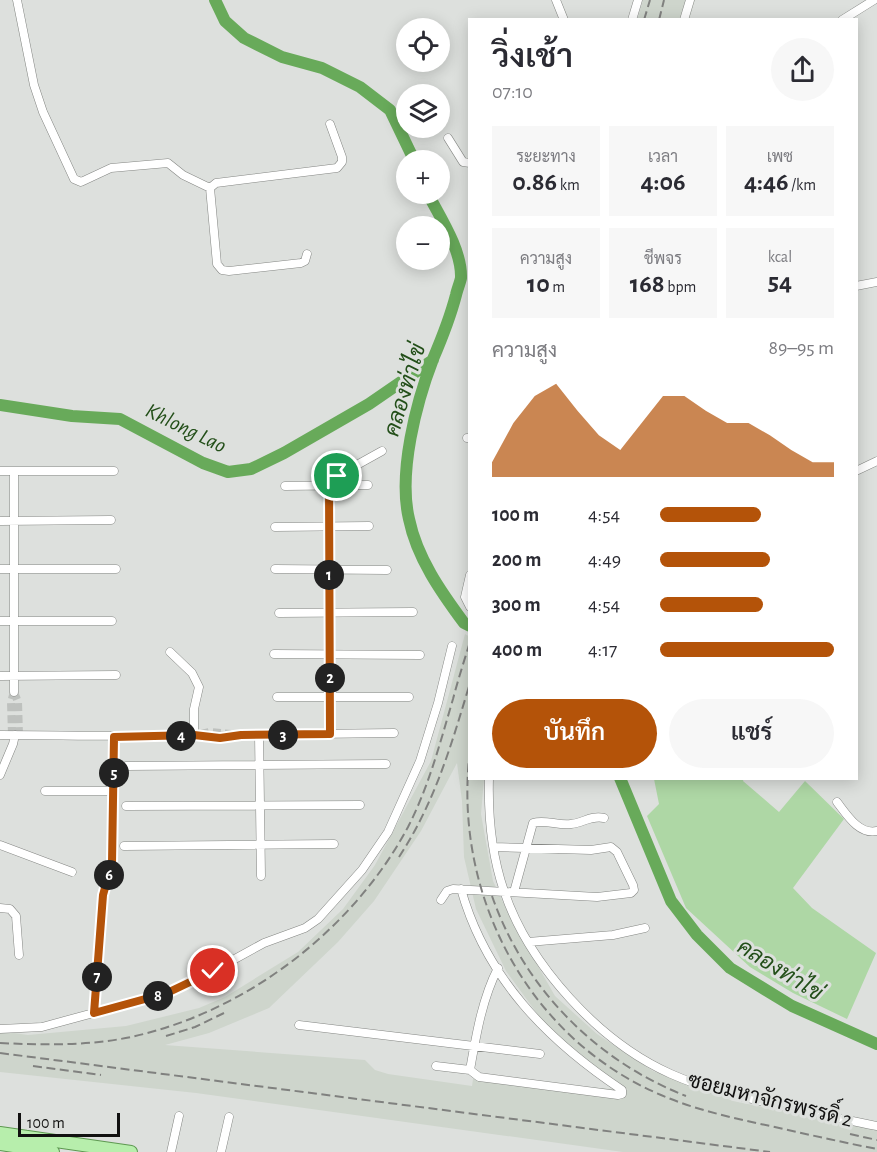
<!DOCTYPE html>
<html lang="th">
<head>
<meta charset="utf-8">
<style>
  :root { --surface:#fff; --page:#f7f7f7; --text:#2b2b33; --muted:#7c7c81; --accent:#b45309 }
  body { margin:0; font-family:"Alegreya Sans",Sarabun,sans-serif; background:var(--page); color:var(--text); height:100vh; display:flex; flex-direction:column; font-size:22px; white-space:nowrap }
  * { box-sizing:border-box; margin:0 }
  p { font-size:20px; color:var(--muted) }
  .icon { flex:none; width:33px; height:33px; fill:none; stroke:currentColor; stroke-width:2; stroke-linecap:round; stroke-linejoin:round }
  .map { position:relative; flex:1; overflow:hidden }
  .side { position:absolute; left:468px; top:18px; width:390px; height:762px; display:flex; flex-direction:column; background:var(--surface); border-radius:0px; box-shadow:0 3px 15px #0003 }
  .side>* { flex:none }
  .tools { position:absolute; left:396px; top:18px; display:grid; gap:12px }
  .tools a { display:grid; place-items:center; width:54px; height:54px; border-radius:50%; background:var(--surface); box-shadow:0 3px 15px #0003; font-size:30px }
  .scale { position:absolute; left:18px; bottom:15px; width:102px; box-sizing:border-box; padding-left:6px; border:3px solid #111110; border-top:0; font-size:16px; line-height:21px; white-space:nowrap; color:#111110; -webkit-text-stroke:4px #dde0dd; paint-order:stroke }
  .pin { position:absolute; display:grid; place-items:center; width:51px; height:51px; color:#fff; margin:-26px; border:3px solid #fff; border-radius:50%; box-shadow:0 2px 6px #0007 }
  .km { position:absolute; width:30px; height:30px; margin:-15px; border-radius:50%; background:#222; color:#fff; font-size:16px; line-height:30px; text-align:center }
  .round { display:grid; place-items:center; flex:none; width:63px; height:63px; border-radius:32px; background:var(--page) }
  .head { display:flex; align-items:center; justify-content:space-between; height:102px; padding:0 24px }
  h1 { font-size:33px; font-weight:600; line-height:45px }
  .figures { display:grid; grid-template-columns:repeat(3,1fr); gap:9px; height:102px; padding:6px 24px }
  .figures div { display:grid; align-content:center; border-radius:0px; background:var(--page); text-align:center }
  .figures b { font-size:26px; font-weight:600 }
  .figures small { font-size:16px; font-weight:400 }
  .figures p { font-size:16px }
  .chart { height:168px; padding:12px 24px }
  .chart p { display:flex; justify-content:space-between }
  .chart svg { width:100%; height:108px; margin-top:6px; fill:var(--accent); opacity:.7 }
  .cta { display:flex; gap:12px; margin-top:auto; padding:12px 24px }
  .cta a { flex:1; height:69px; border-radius:36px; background:var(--accent); color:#fff; font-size:24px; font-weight:600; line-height:69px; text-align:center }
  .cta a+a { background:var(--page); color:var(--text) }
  ul { padding:0 24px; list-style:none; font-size:20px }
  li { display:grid; grid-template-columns:96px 72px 1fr; align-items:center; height:45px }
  li i { height:15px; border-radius:8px; background:var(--accent) }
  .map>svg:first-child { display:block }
  .built { fill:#ced5cc; fill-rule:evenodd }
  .green { fill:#aed7a5 }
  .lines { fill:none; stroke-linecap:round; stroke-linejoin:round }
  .river { stroke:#68aa5a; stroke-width:12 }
  .minor-tunnel { stroke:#bec1be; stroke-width:8; stroke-dasharray:8 4; stroke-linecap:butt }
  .minor-casing { stroke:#848683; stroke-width:9 }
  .primary-casing { stroke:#5e9951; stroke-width:14 }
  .minor { stroke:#fff; stroke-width:8 }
  .primary { stroke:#b7eeac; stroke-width:12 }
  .rail { stroke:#80817f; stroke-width:2; stroke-dasharray:9 4.5; stroke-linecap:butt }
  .route-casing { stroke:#fff; stroke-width:12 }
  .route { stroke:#b45309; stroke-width:8 }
  .labels { text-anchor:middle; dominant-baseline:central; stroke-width:6; stroke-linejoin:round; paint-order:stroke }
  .street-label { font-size:21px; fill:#111110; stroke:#dde0dd }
  .water-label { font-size:22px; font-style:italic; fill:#234f19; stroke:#dde0dd }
</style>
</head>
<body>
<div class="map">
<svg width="877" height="1152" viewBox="0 0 877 1152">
  <rect width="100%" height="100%" fill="#dde0dd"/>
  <!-- built -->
  <path class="built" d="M643 0H695L689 19 637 20Z
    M465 634 470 637V778L484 779 481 814 493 881 510 917 555 996 597 1034 653 1071 733 1101 877 1130V1152H623L196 1093 0 1072V1031L28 1035 126 1026 199 1008 225 997 298 952 343 909 375 865 431 761ZM457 763 462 801 464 857 476 909 506 971 544 1023 592 1065 628 1090 473 1079 472 1086 388 1074 375 1070 365 1060 165 1045 209 1033 269 1008 338 942 374 901 421 831Z"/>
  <!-- green -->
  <path class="green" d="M744 778 743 781 779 812 805 781 844 819 793 888 812 908 876 953 847 1019 793 993 750 967 686 908 647 816 659 804 654 779Z"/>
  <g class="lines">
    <!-- river -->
    <path class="river" d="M215 0 225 21 244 38 282 57 322 68 360 87 390 110 414 160
      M428 194C440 217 462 250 461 278 460 283 457 290 456 295 450 318 442 338 433 359 416 403 398 473 409 519 417 558 441 592 464 623L470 626
      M0 405 72 416 120 419 203 463 228 472 251 469 284 453 369 404 433 360
      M620 778 671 901 697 935 730 968 792 1006 877 1044"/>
    <!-- minor-tunnel -->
    <path class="minor-tunnel" d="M14 692 18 702 19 735
      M201 734 210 732 231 734
      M12 735 11 702 14 692"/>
    <defs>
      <path id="minor" d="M17 0 34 85 43 112 74 179 81 182 111 168 168 163 183 175 210 188
        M556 0 564 20
        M632 20 638 0
        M684 20 690 0
        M842 20 874 0
        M448 138 463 162 470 163
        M210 188 216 183 337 168 342 162V157L330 124
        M210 188 217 264 222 270 229 271 301 263 305 261 307 254
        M856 286 877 282
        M467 438H470
        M0 471H114
        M856 471 877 461
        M285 486 368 485
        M0 521 111 520
        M275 527 369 526
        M0 569H116
        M275 569 387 570
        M470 575 465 597 470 607
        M279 613 413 612
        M0 621H112
        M170 652 192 673 199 687 194 709V735
        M274 654 420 655
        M0 676 116 675
        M14 692V471
        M277 697H409
        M330 734 329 486 337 476 382 451
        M0 735C62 735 124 737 186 735 205 735 221 738 241 735L394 733
        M259 735 261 876
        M126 766 386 764
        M0 775 13 744 15 735
        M489 778C488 815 492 856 504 891 529 965 599 1042 671 1074 707 1090 745 1098 784 1106 815 1113 846 1120 877 1126
        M45 791H114
        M837 802C847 815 859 835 877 831
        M126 806 360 805
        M0 845 72 872
        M124 846 334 844
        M461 889C486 978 547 1040 622 1090V1094L618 1095 479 1077 470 1070C476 1036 482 999 498 968
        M514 892 533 823C545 819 558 826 571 824 583 823 591 815 604 818
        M441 900 447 891 453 889 597 897 631 893 634 890 633 885 617 852 611 847 591 850 494 847
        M0 908 10 909 16 916 19 955
        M528 942 613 935 645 928
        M94 1013 103 895 112 863 114 737
        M299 1025 540 1054
        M0 1029 42 1027 167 993 213 971 264 943 305 928 318 919 362 870 388 832 420 761 438 703 452 646
        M436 1066 470 1070
        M171 1152 179 1116
        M221 1152 229 1117"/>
      <path id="primary" d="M0 1133 131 1152
        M0 1144 53 1152"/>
    </defs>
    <!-- minor casing -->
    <use href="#minor" class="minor-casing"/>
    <!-- primary casing -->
    <use href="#primary" class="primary-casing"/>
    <!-- minor -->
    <use href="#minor" class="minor"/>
    <!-- primary -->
    <use href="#primary" class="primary"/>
    <!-- rail -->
    <path class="rail" d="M644 20 650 0
      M659 20 664 0
      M470 750C452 893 527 1038 661 1095 696 1110 733 1118 770 1126 806 1134 841 1142 877 1149
      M399 857C435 802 451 746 470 683
      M492 896C524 988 596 1061 686 1096
      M166 1036 195 1027 224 1013
      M0 1043C44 1045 88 1046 131 1037 246 1012 353 930 408 827 429 786 440 743 453 699 458 680 464 661 470 642
      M0 1053 770 1152
      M33 1066 101 1075
      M850 1134 877 1140"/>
  </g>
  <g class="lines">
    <defs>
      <path id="route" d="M213 971 167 993 94 1013 103 895 112 863 114 737 194 735 220 738 241 735 330 734 329 486 337 476"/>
    </defs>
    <!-- route casing -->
    <use href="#route" class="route-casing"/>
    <!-- route -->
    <use href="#route" class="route"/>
  </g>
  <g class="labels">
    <!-- street labels -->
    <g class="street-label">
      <text transform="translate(770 1100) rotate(14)">ซอยมหาจักรพรรดิ์ 2</text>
    </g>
    <!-- water labels -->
    <g class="water-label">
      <text transform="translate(405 390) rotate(-73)">คลองท่าไข่</text>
      <text transform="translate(186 428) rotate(26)">Khlong Lao</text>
      <text transform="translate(780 970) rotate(32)">คลองท่าไข่</text>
    </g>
  </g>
</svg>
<div class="tools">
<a><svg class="icon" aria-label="locate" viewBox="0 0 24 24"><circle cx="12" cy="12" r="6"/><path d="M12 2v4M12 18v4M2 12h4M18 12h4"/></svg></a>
<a><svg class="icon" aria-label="layers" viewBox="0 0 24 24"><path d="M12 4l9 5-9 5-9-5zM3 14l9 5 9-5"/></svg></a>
<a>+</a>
<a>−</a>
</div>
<div class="scale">100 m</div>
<div class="pin" style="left:337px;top:476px;background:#1e9e55"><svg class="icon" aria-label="arrive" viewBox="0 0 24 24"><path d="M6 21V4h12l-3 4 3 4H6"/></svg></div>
<div class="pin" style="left:213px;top:971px;background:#d93025"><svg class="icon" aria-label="check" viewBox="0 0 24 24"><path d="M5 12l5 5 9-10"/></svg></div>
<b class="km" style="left:329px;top:575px">1</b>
<b class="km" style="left:330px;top:678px">2</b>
<b class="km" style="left:283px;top:735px">3</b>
<b class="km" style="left:181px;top:736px">4</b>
<b class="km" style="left:114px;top:773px">5</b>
<b class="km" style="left:109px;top:875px">6</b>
<b class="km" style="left:97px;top:977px">7</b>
<b class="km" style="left:158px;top:996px">8</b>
<section class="side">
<div class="head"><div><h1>วิ่งเช้า</h1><p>07:10</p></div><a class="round"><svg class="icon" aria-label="share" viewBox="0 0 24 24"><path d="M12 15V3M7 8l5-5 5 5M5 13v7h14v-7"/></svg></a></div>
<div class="figures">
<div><p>ระยะทาง</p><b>0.86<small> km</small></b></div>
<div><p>เวลา</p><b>4:06</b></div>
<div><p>เพซ</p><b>4:46<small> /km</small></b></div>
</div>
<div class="figures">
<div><p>ความสูง</p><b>10<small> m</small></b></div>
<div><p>ชีพจร</p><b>168<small> bpm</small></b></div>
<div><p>kcal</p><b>54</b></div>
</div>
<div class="chart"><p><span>ความสูง</span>89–95 m</p>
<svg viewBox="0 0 160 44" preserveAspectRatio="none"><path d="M0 44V38L10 22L20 11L30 6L40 17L50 27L60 33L70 22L80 11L90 11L100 17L110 22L120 22L130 27L140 33L150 38L160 38V44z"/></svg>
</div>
<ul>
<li><b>100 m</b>4:54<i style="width:58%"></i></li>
<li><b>200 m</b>4:49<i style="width:63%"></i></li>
<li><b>300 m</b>4:54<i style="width:59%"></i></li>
<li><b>400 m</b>4:17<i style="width:100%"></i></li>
</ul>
<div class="cta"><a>บันทึก</a><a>แชร์</a></div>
</section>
</div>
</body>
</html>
